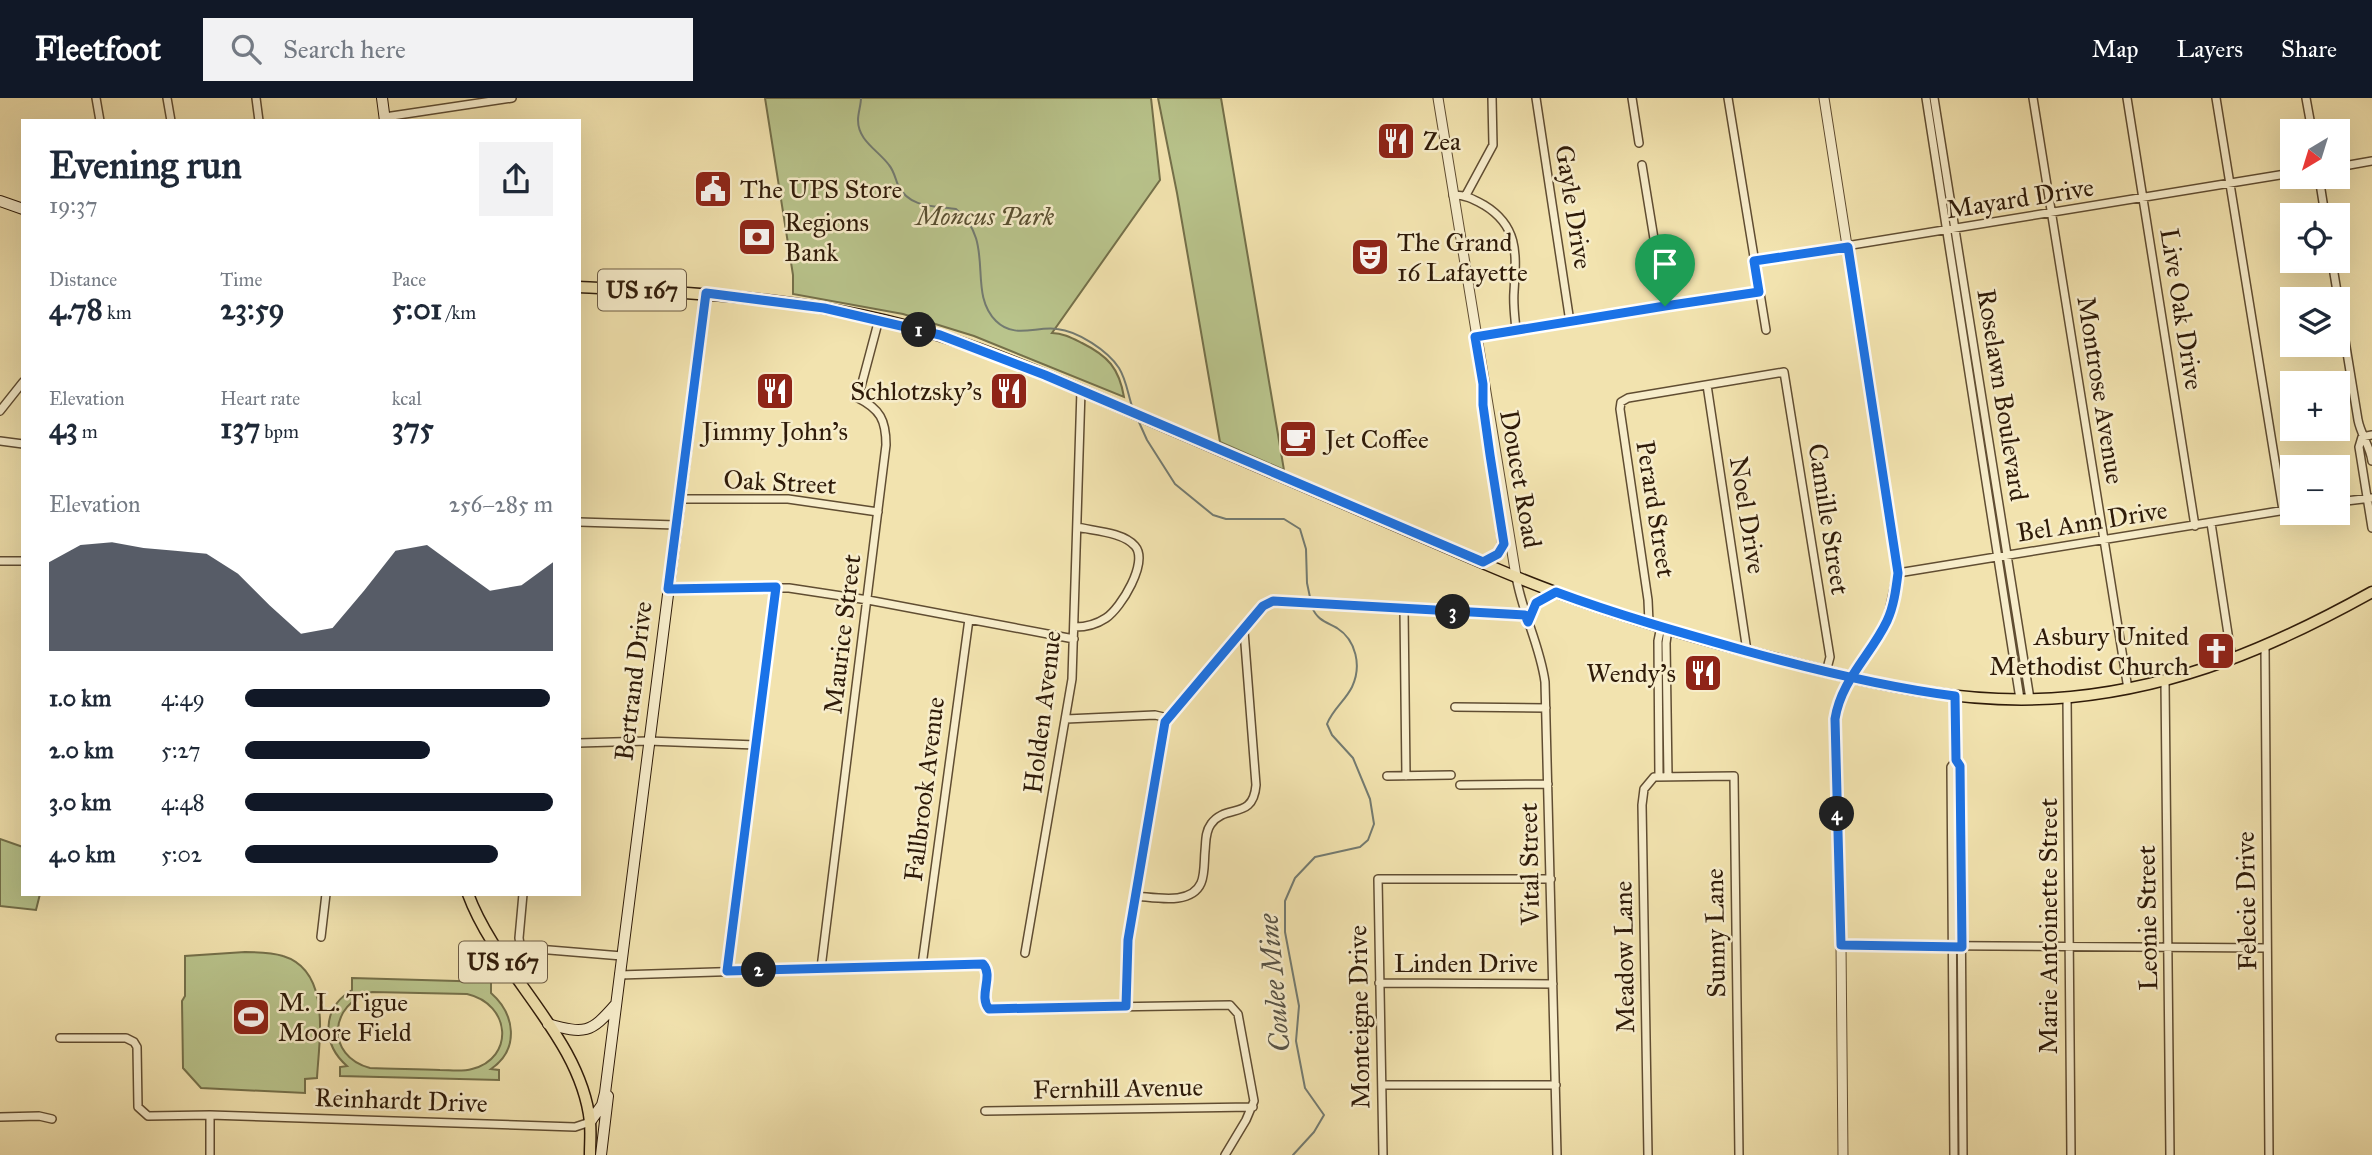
<!DOCTYPE html>
<html lang="en">
<head>
<meta charset="utf-8">
<style>
  :root { --surface:#fff; --page:#f2f2f3; --text:#1f2937; --muted:#747a83; --accent:#111827 }
  body { margin:0; font-family:"IM FELL Great Primer",serif; background:var(--page); color:var(--text); height:100vh; display:flex; flex-direction:column; font-size:26px; white-space:nowrap }
  * { box-sizing:border-box; margin:0 }
  p { font-size:23px; color:var(--muted) }
  .icon { flex:none; width:38px; height:38px; fill:none; stroke:currentColor; stroke-width:2; stroke-linecap:round; stroke-linejoin:round }
  .map { position:relative; flex:1; overflow:hidden }
  .side { position:absolute; left:21px; top:21px; width:560px; height:777px; display:flex; flex-direction:column; background:var(--surface); border-radius:0px; box-shadow:0 7px 28px #0002 }
  .side>* { flex:none }
  .needle { width:46px; rotate:218deg }
  .controls { position:absolute; left:2280px; top:21px; display:grid; gap:14px }
  .controls a { display:grid; place-items:center; width:70px; height:70px; border-radius:0px; background:var(--surface); box-shadow:0 7px 28px #0002; font-size:35px }
  .pin { position:absolute; display:grid; place-items:center; width:60px; height:60px; color:#fff; margin:-72px -30px; border-radius:50% 50% 50% 0; rotate:-45deg; box-shadow:0 0 7px #0007 }
  .pin .icon { rotate:45deg }
  .km { position:absolute; width:35px; height:35px; margin:-18px; border-radius:50%; background:#222; color:#fff; font-size:19px; line-height:35px; text-align:center }
  .round { display:grid; place-items:center; flex:none; width:74px; height:74px; border-radius:0px; background:var(--page) }
  .summary { display:flex; align-items:center; justify-content:space-between; height:119px; padding:0 28px }
  h1 { font-size:38px; font-weight:800; line-height:52px }
  .stats { display:grid; grid-template-columns:repeat(3,1fr); gap:10px; height:119px; padding:7px 28px }
  .stats div { display:grid; align-content:center }
  .stats b { font-size:30px; font-weight:800 }
  .stats small { font-size:19px; font-weight:400 }
  .stats p { font-size:19px }
  .chart { height:196px; padding:14px 28px }
  .chart p { display:flex; justify-content:space-between }
  .chart svg { width:100%; height:126px; margin-top:7px; fill:var(--accent); opacity:.7 }
  ul { padding:0 28px; list-style:none; font-size:23px }
  li { display:grid; grid-template-columns:112px 84px 1fr; align-items:center; height:52px }
  li i { height:18px; border-radius:9px; background:var(--accent) }
  header { display:flex; align-items:center; gap:42px; box-sizing:border-box; height:98px; padding:0 35px; background:var(--accent); color:#fff }
  header strong { font-size:33px }
  nav { display:flex; gap:38px; margin-inline-start:auto; font-size:24px }
  .search { width:490px; height:63px; background:var(--page); display:flex; align-items:center; gap:18px; box-sizing:border-box; padding:0 24px; border-radius:0px; color:var(--muted); font-size:26px }
  .map>svg:first-child { display:block }
  .green { fill:#b9c48c; stroke:#74704a; stroke-width:2; fill-rule:evenodd }
  .lines { fill:none; stroke-linecap:round; stroke-linejoin:round }
  .stream { stroke:#737b71; stroke-width:2 }
  .minor-casing { stroke:#604d32; stroke-width:10 }
  .tertiary-casing { stroke:#604d32; stroke-width:11 }
  .secondary-casing { stroke:#2f1b09; stroke-width:12 }
  .primary-casing { stroke:#2f1b09; stroke-width:13 }
  .minor { stroke:#f7edcb; stroke-width:7 }
  .tertiary { stroke:#f7edcb; stroke-width:9 }
  .secondary { stroke:#f7edcb; stroke-width:10 }
  .primary { stroke:#f2e3af; stroke-width:10 }
  .route-casing { stroke:#fff; stroke-width:14 }
  .route { stroke:#1a73e8; stroke-width:9 }
  .labels { text-anchor:middle; dominant-baseline:central; stroke-width:5; stroke-linejoin:round; paint-order:stroke }
  .shield { fill:#f7edcb; stroke:#6b5a43; stroke-width:2 }
  .shield-label { font-size:24px; font-weight:bold; fill:#2f1b09 }
  .poi-label { font-size:26px; fill:#2f1b09; stroke:#f7edcb; text-anchor:start }
  .street-label { font-size:26px; fill:#2f1b09; stroke:#f7edcb }
  .park-label { font-size:26px; font-style:italic; fill:#584e30; stroke:#f7edcb }
  .water-label { font-size:28px; font-style:italic; fill:#575346; stroke:#f7edcb }
</style>
</head>
<body>
<header>
<strong>Fleetfoot</strong>
<div class="search"><svg class="icon" aria-label="search" viewBox="0 0 24 24"><circle cx="10" cy="10" r="6"/><path d="M15 15l6 6"/></svg>Search here</div>
<nav><a>Map</a><a>Layers</a><a>Share</a></nav>
</header>
<div class="map">
<svg width="2372" height="1057" viewBox="0 0 2372 1057">
  <rect width="100%" height="100%" fill="#f2e3af"/>
  <filter id="stains"><feTurbulence type="fractalNoise" baseFrequency=".00286" numOctaves="4"/><feColorMatrix values="0 0 0 0 .2 0 0 0 0 .09 0 0 0 0 .02 0 0 0 .5 -.17"/></filter>
  <radialGradient id="worn" r=".72"><stop offset=".6" stop-color="#630" stop-opacity="0"/><stop offset="1" stop-color="#630" stop-opacity=".3"/></radialGradient>
  <!-- green -->
  <path class="green" d="M765 0H1151L1160 82 1052 235C1063 235 1072 240 1082 245 1108 258 1119 270 1124 299L974 238 903 216 793 196V177Z
    M1158 0H1221L1284 372 1220 344 1177 95Z
    M0 741 23 749V796H40L36 812 0 808Z
    M245 854C258 854 271 854 283 858 332 873 319 942 317 980L305 981V995L201 990 183 970 182 903 185 898V858Z
    M352 880 491 884V895C515 916 520 951 491 971L499 972V982L340 978V969L347 968C322 946 321 911 352 892ZM372 894 467 896C511 906 515 960 472 971 462 974 450 972 440 972 416 971 393 971 370 970 325 958 329 905 372 894Z"/>
  <g class="lines">
    <!-- stream -->
    <path class="stream" d="M861 0C861 7 858 15 858 22 858 43 878 52 889 67 894 73 895 80 898 87 909 110 934 108 956 111 997 144 966 193 996 223 1014 241 1036 228 1057 231 1078 233 1108 253 1119 270 1127 283 1128 298 1133 311
      M1138 322 1147 342 1175 386 1213 417 1226 421H1284L1300 431 1306 451 1307 485 1311 504
      M1293 1057 1314 1034 1324 1017 1305 990 1296 943 1299 908 1285 834V803L1295 780 1315 759 1360 749 1368 742 1374 726 1370 701 1353 660 1332 637 1327 626C1333 611 1345 603 1352 589 1362 568 1356 542 1337 530 1326 524 1317 522 1312 509"/>
    <defs>
      <path id="minor" d="M96 0 100 23
        M167 0 171 23
        M256 0 259 23
        M1536 0 1570 224
        M1632 0 1639 45
        M1728 0 1766 232
        M1926 0 2020 601
        M1934 0 2030 601
        M2033 0 2128 591
        M2127 0 2195 428
        M2216 0 2283 412
        M2306 0 2312 33
        M385 19 512 0
        M1642 67 1665 208
        M2338 69 2372 63
        M2319 79 2325 117
        M1453 97C1466 97 1473 101 1484 107 1520 129 1516 158 1514 194 1513 207 1515 220 1516 232
        M1466 97 1493 47 1492 0
        M1754 163 2292 75
        M2332 163 2358 322C2361 337 2370 348 2372 363
        M1475 239 1759 194
        M1707 287 1747 553
        M0 313 23 284
        M2372 337 2362 339 2359 349 2372 430
        M0 343 23 346
        M679 401H788L878 414
        M2338 404 2371 400
        M579 424 676 427
        M2211 425 2232 562
        M0 463H23
        M1898 475 2292 411
        M1516 478C1522 515 1540 547 1545 584L1557 1057
        M668 490H789L868 502 1074 541
        M1404 511 1406 678
        M1649 525 1648 502 1620 311 1621 304 1628 300 1784 274 1830 559 1826 574
        M1075 529C1086 529 1097 526 1106 520 1121 510 1149 464 1135 448 1123 434 1094 433 1077 429
        M1668 531 1666 545 1668 679
        M2265 549 2269 1057
        M2165 583 2170 1057
        M1956 598V662L1960 668 1963 1057
        M2067 599 2071 1057
        M1455 609 1546 610
        M1066 621 1155 617 1168 620
        M579 645 648 643 756 647
        M1387 678 1451 677
        M1659 679 1658 543 1661 528
        M1460 687 1548 686
        M523 796 519 840 520 846 525 850 622 858
        M1135 798C1154 799 1191 808 1201 785 1205 776 1204 763 1205 753 1206 744 1205 734 1211 726 1226 705 1253 723 1256 687L1244 533
        M321 839 326 796
        M1841 847 2267 850
        M1025 855 1072 581 1081 292
        M922 867 969 521
        M821 870 886 347C886 322 880 311 858 300L879 221
        M727 873 776 489
        M619 877 983 866C994 878 978 898 989 911L1230 907 1238 916 1254 1003 1246 1022 1225 1057
        M1379 885 1553 886
        M1126 908 1128 842 1164 626 1263 508 1273 503 1525 518
        M60 940H126L134 944 137 949 138 1009 148 1018 210 1017 575 1029 590 1024
        M1382 987H1556
        M985 1013 1253 1009
        M210 1017V1057
        M0 1019 39 1018 52 1021
        M1383 1057 1378 781H1551
        M1648 1057 1642 707 1644 691 1654 679 1734 678 1739 1057
        M1954 1057 1951 669 1956 662"/>
      <path id="tertiary" d="M1438 0 1516 478
        M1824 0 1898 475 1888 521 1841 597 1835 621 1841 847 1843 1057
        M1483 464 1494 459 1503 450 1499 416
        M1528 524 1536 505 1556 494"/>
      <path id="secondary" d="M382 0 385 23
        M0 103 23 111
        M548 926C585 936 590 936 616 906
        M590 1024 602 1007 605 995 706 196
        M601 1057 608 998"/>
      <path id="primary" d="M579 189C702 195 825 200 944 239 1028 266 1108 305 1189 339 1261 370 1334 401 1406 432 1456 453 1505 476 1555 494 1629 521 1705 543 1781 562 1876 587 1972 609 2071 599 2182 588 2275 548 2372 494
        M468 796C497 875 581 939 590 1024 591 1035 590 1046 590 1057"/>
    </defs>
    <!-- minor casing -->
    <use href="#minor" class="minor-casing"/>
    <!-- tertiary casing -->
    <use href="#tertiary" class="tertiary-casing"/>
    <!-- secondary casing -->
    <use href="#secondary" class="secondary-casing"/>
    <!-- primary casing -->
    <use href="#primary" class="primary-casing"/>
    <!-- minor -->
    <use href="#minor" class="minor"/>
    <!-- tertiary -->
    <use href="#tertiary" class="tertiary"/>
    <!-- secondary -->
    <use href="#secondary" class="secondary"/>
    <!-- primary -->
    <use href="#primary" class="primary"/>
  </g>
  <g class="lines">
    <defs>
      <path id="route" d="M1665 208 1475 239 1483 286V307L1490 357 1504 446 1498 456 1483 464 1045 277 940 237 824 210 706 195 668 491 776 489 727 873 983 866C994 878 978 898 989 911L1126 908 1128 842 1165 624 1263 508 1273 503 1525 517 1528 524 1536 505 1556 494C1618 517 1682 535 1746 553 1815 572 1884 589 1955 598L1956 662 1960 668 1962 849 1841 847 1835 621C1841 582 1871 557 1887 523 1894 508 1896 491 1898 475L1848 149 1754 163 1759 194 1665 208"/>
    </defs>
    <!-- route casing -->
    <use href="#route" class="route-casing"/>
    <!-- route -->
    <use href="#route" class="route"/>
  </g>
  <!-- icons -->
  <defs>
    <symbol id="restaurant-square" viewBox="-11 -11 22 22"><rect x="-9" y="-9" width="18" height="18" rx="4" fill="#8f2418" stroke="#f7edcb"/><path d="M-5-6h1v4h1v-4h1v4h1v-4h1v5L-1.5 .5V6h-2V.5L-5-1ZM5-6V6H3V1.5H1.5Q1.5-4 5-6Z" fill="#fff"/></symbol>
    <symbol id="civic-square" viewBox="-11 -11 22 22"><rect x="-9" y="-9" width="18" height="18" rx="4" fill="#8f2418" stroke="#f7edcb"/><path d="M-.6-6.5H3V-4.5H.6V-3L4-1V1h2V6H-6V1h2V-1L-.6-3ZM-1.2 2.5V6h2.4V2.5Z" fill="#fff"/></symbol>
    <symbol id="bank-square" viewBox="-11 -11 22 22"><rect x="-9" y="-9" width="18" height="18" rx="4" fill="#8f2418" stroke="#f7edcb"/><path d="M-6-4H6V4H-6ZM0-2.3a2.3 2.3 0 1 0 0 4.6a2.3 2.3 0 1 0 0-4.6Z" fill="#fff"/></symbol>
    <symbol id="theatre-square" viewBox="-11 -11 22 22"><rect x="-9" y="-9" width="18" height="18" rx="4" fill="#8f2418" stroke="#f7edcb"/><path d="M-5-5.5Q0-4 5-5.5V0Q5 5 0 6Q-5 5-5 0ZM-3.3-2.5H-1v1.5H-3.3ZM1-2.5H3.3v1.5H1ZM-2.8 1Q0 5.5 2.8 1Z" fill="#fff"/></symbol>
    <symbol id="cafe-square" viewBox="-11 -11 22 22"><rect x="-9" y="-9" width="18" height="18" rx="4" fill="#8f2418" stroke="#f7edcb"/><path d="M-5.5-4.5H6V0H3Q3 3.5 0 3.5H-2.5Q-5.5 3.5-5.5 0ZM3-3.2v2h1.7v-2ZM-6 4.5H4V6H-6Z" fill="#fff"/></symbol>
    <symbol id="church-square" viewBox="-11 -11 22 22"><rect x="-9" y="-9" width="18" height="18" rx="4" fill="#8f2418" stroke="#f7edcb"/><path d="M-1.2-6h2.4v3.5h3.3v2.4h-3.3V6h-2.4V-.1h-3.3v-2.4h3.3Z" fill="#fff"/></symbol>
    <symbol id="stadium-square" viewBox="-11 -11 22 22"><rect x="-9" y="-9" width="18" height="18" rx="4" fill="#8f2418" stroke="#f7edcb"/><path d="M0-5a6.5 5 0 1 0 0 10a6.5 5 0 1 0 0-10ZM-3.5-1.8h7v3.6h-7Z" fill="#fff"/></symbol>
  </defs>
  <g fill-rule="evenodd">
    <use href="#restaurant-square" x="1374" y="21" width="44" height="44"/>
    <use href="#civic-square" x="691" y="69" width="44" height="44"/>
    <use href="#bank-square" x="735" y="117" width="44" height="44"/>
    <use href="#theatre-square" x="1348" y="137" width="44" height="44"/>
    <use href="#restaurant-square" x="753" y="271" width="44" height="44"/>
    <use href="#restaurant-square" x="987" y="271" width="44" height="44"/>
    <use href="#cafe-square" x="1276" y="319" width="44" height="44"/>
    <use href="#church-square" x="2194" y="531" width="44" height="44"/>
    <use href="#restaurant-square" x="1681" y="553" width="44" height="44"/>
    <use href="#stadium-square" x="229" y="897" width="44" height="44"/>
  </g>
  <g class="labels">
    <!-- shield labels -->
    <g class="shield">
      <rect x="598" y="171.5" width="88" height="41" rx="5"/>
      <rect x="459" y="843.5" width="88" height="41" rx="5"/>
    </g>
    <g class="shield-label">
      <text x="642" y="192">US 167</text>
      <text x="503" y="864">US 167</text>
    </g>
    <!-- poi labels -->
    <g class="poi-label">
      <text x="1423" y="43">Zea</text>
      <text x="740" y="91">The UPS Store</text>
      <text x="784" y="124">Regions<tspan x="784" dy="30">Bank</tspan></text>
      <text x="1397" y="144">The Grand<tspan x="1397" dy="30">16 Lafayette</tspan></text>
      <text x="982" y="293" text-anchor="end">Schlotzsky's</text>
      <text x="775" y="333" text-anchor="middle">Jimmy John's</text>
      <text x="1325" y="341">Jet Coffee</text>
      <text x="2189" y="538" text-anchor="end">Asbury United<tspan x="2189" dy="30">Methodist Church</tspan></text>
      <text x="1676" y="575" text-anchor="end">Wendy's</text>
      <text x="278" y="904">M. L. Tigue<tspan x="278" dy="30">Moore Field</tspan></text>
    </g>
    <!-- street labels -->
    <g class="street-label">
      <text transform="translate(2020 100) rotate(-9)">Mayard Drive</text>
      <text transform="translate(1574 109) rotate(81)">Gayle Drive</text>
      <text transform="translate(2182 211) rotate(81)">Live Oak Drive</text>
      <text transform="translate(2101 292) rotate(81)">Montrose Avenue</text>
      <text transform="translate(2003 297) rotate(81)">Roselawn Boulevard</text>
      <text transform="translate(1521 381) rotate(80)">Doucet Road</text>
      <text transform="translate(780 384) rotate(3)">Oak Street</text>
      <text transform="translate(1656 411) rotate(81)">Perard Street</text>
      <text transform="translate(1748 417) rotate(81)">Noel Drive</text>
      <text transform="translate(1829 421) rotate(81)">Camille Street</text>
      <text transform="translate(2092 423) rotate(-9)">Bel Ann Drive</text>
      <text transform="translate(842 536) rotate(-83)">Maurice Street</text>
      <text transform="translate(633 583) rotate(-83)">Bertrand Drive</text>
      <text transform="translate(1042 614) rotate(-83)">Holden Avenue</text>
      <text transform="translate(924 691) rotate(-83)">Fallbrook Avenue</text>
      <text transform="translate(1529 766) rotate(-91)">Vital Street</text>
      <text transform="translate(2246 803) rotate(-91)">Felecie Drive</text>
      <text transform="translate(2147 820) rotate(-91)">Leonie Street</text>
      <text transform="translate(2048 828) rotate(-90)">Marie Antoinette Street</text>
      <text transform="translate(1715 835) rotate(-91)">Sunny Lane</text>
      <text transform="translate(1624 859) rotate(-91)">Meadow Lane</text>
      <text x="1466" y="865">Linden Drive</text>
      <text transform="translate(1359 919) rotate(-91)">Monteigne Drive</text>
      <text transform="translate(1118 990) rotate(-1)">Fernhill Avenue</text>
      <text transform="translate(401 1002) rotate(2)">Reinhardt Drive</text>
    </g>
    <!-- park labels -->
    <g class="park-label">
      <text x="985" y="118">Moncus Park</text>
    </g>
    <!-- water labels -->
    <g class="water-label">
      <text transform="translate(1274 885) rotate(-95)">Coulee Mine</text>
    </g>
  </g>
  <rect width="100%" height="100%" filter="url(#stains)"/>
  <rect width="100%" height="100%" fill="url(#worn)"/>
</svg>
<div class="controls">
<a><svg class="needle" viewBox="-14 -14 28 28"><path d="M0-13l5 13h-10z" fill="#e53935"/><path d="M0 13l5-13h-10z" fill="#747a83"/></svg></a>
<a><svg class="icon" aria-label="locate" viewBox="0 0 24 24"><circle cx="12" cy="12" r="6"/><path d="M12 2v4M12 18v4M2 12h4M18 12h4"/></svg></a>
<a><svg class="icon" aria-label="layers" viewBox="0 0 24 24"><path d="M12 4l9 5-9 5-9-5zM3 14l9 5 9-5"/></svg></a>
<a>+</a>
<a>−</a>
</div>
<div class="pin" style="left:1665px;top:208px;background:#1e9e55"><svg class="icon" aria-label="arrive" viewBox="0 0 24 24"><path d="M6 21V4h12l-3 4 3 4H6"/></svg></div>
<b class="km" style="left:919px;top:232px">1</b>
<b class="km" style="left:759px;top:872px">2</b>
<b class="km" style="left:1453px;top:514px">3</b>
<b class="km" style="left:1837px;top:716px">4</b>
<section class="side">
<div class="summary"><div><h1>Evening run</h1><p>19:37</p></div><a class="round"><svg class="icon" aria-label="share" viewBox="0 0 24 24"><path d="M12 15V3M7 8l5-5 5 5M5 13v7h14v-7"/></svg></a></div>
<div class="stats">
<div><p>Distance</p><b>4.78<small> km</small></b></div>
<div><p>Time</p><b>23:59</b></div>
<div><p>Pace</p><b>5:01<small> /km</small></b></div>
</div>
<div class="stats">
<div><p>Elevation</p><b>43<small> m</small></b></div>
<div><p>Heart rate</p><b>137<small> bpm</small></b></div>
<div><p>kcal</p><b>375</b></div>
</div>
<div class="chart"><p><span>Elevation</span>256–285 m</p>
<svg viewBox="0 0 160 44" preserveAspectRatio="none"><path d="M0 44V13L10 7L20 6L30 8L40 9L50 10L60 17L70 28L80 38L90 36L100 23L110 9L120 7L130 15L140 23L150 21L160 13V44z"/></svg>
</div>
<ul>
<li><b>1.0 km</b>4:49<i style="width:99%"></i></li>
<li><b>2.0 km</b>5:27<i style="width:60%"></i></li>
<li><b>3.0 km</b>4:48<i style="width:100%"></i></li>
<li><b>4.0 km</b>5:02<i style="width:82%"></i></li>
</ul>
</section>
</div>
</body>
</html>
